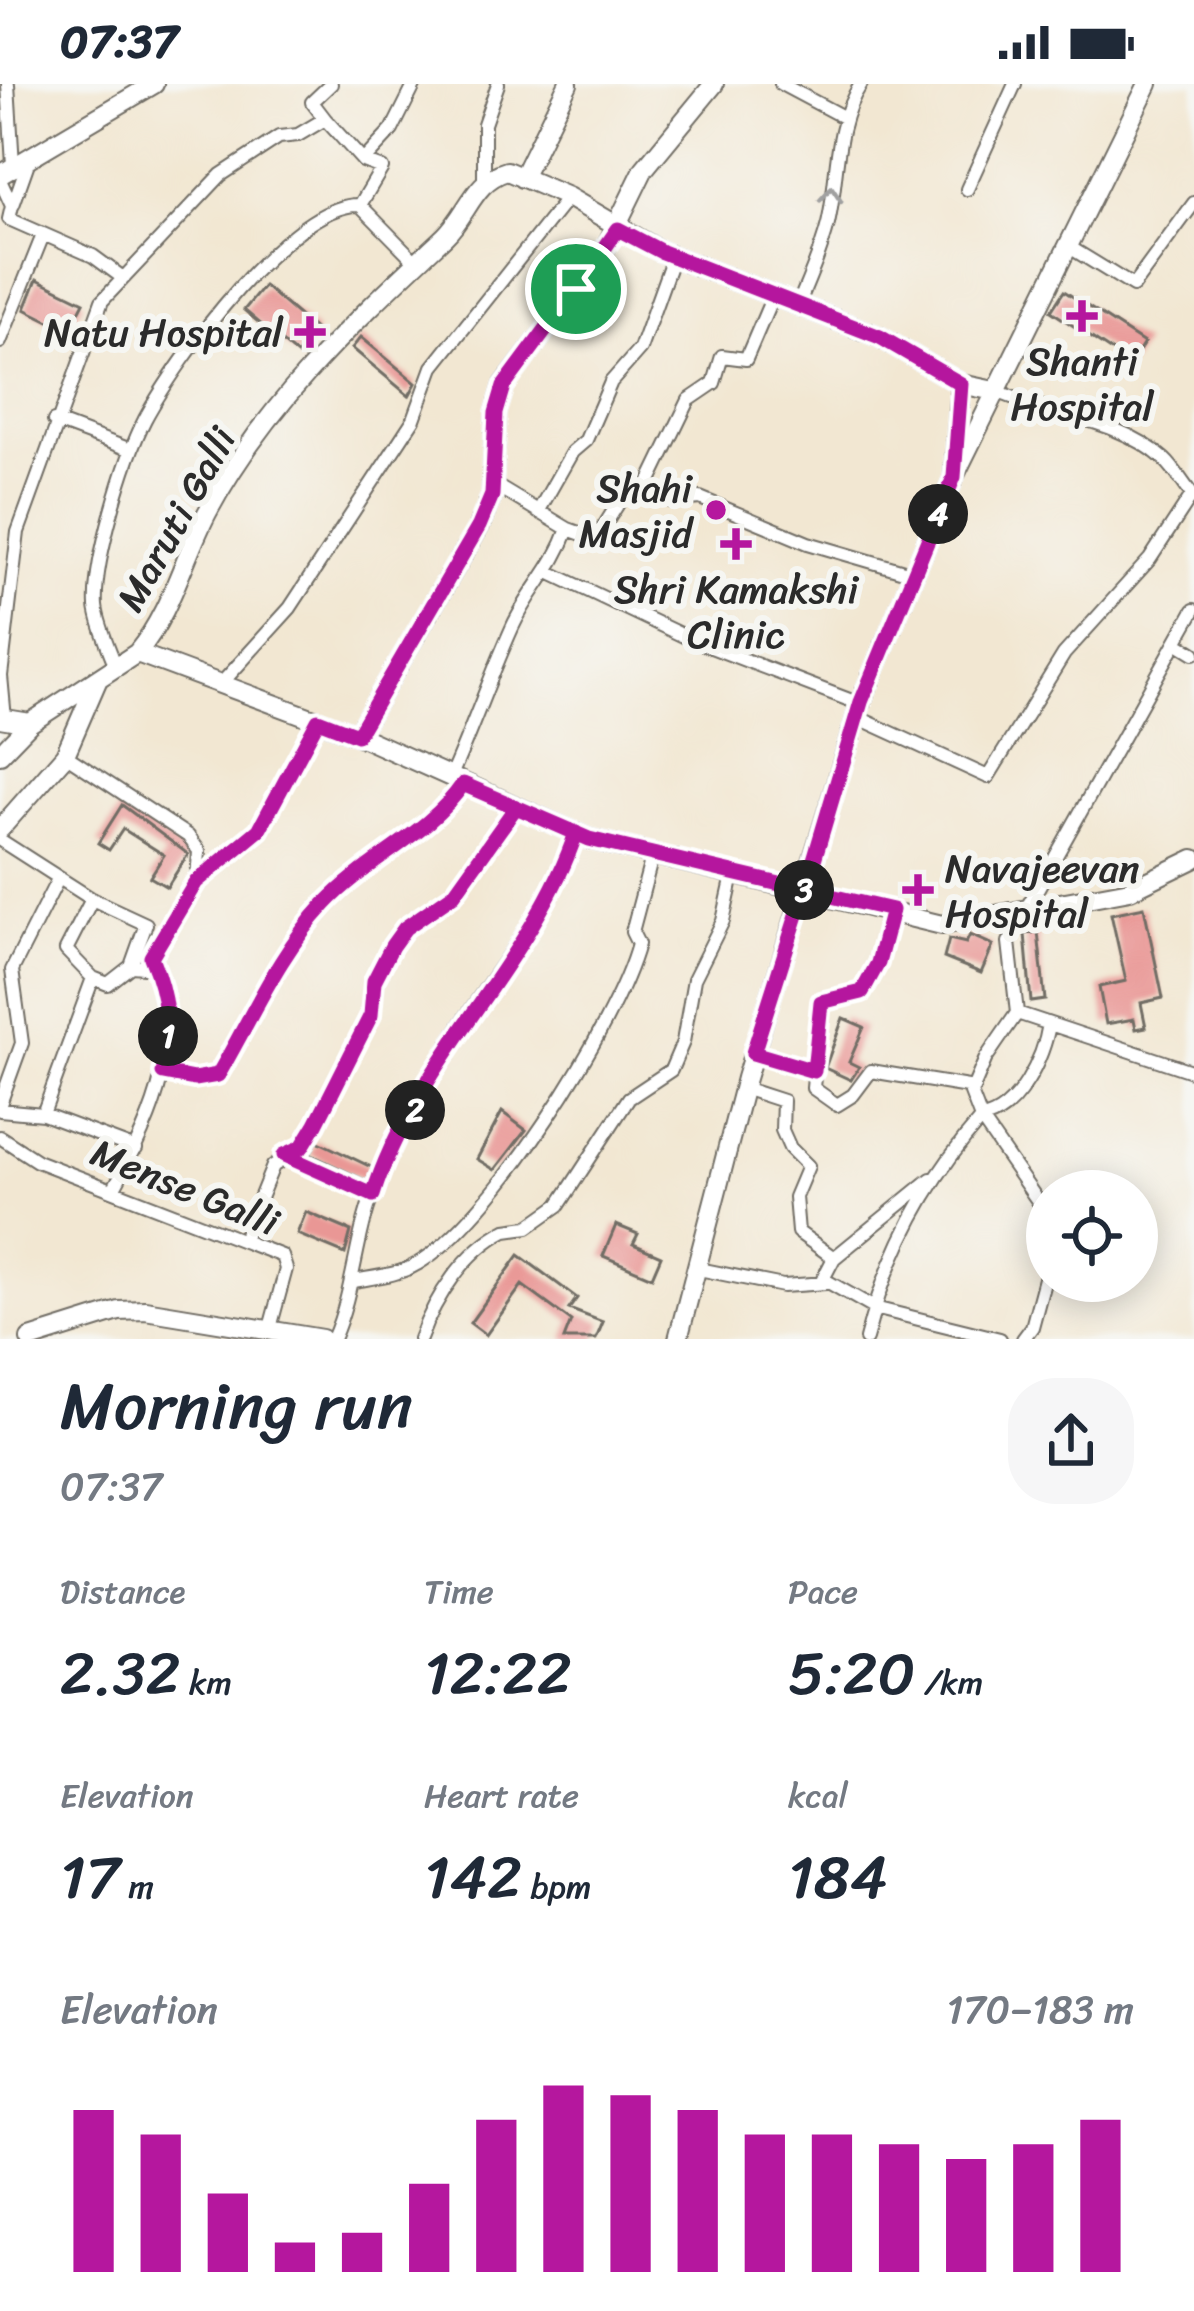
<!DOCTYPE html>
<html lang="en">
<head>
<meta charset="utf-8">
<style>
  :root { --surface:#fff; --page:#f6f6f7; --text:#1f2937; --muted:#747a83; --accent:#b5179e }
  body { margin:0; font-family:Sriracha,sans-serif; background:var(--page); color:var(--text); height:100vh; display:flex; flex-direction:column; font-size:45px; white-space:nowrap }
  * { box-sizing:border-box; margin:0 }
  p { font-size:39px; color:var(--muted) }
  .icon { flex:none; width:66px; height:66px; fill:none; stroke:currentColor; stroke-width:2; stroke-linecap:round; stroke-linejoin:round }
  .map { position:relative; height:1255px; overflow:hidden }
  .drawer { display:flex; flex-direction:column; background:var(--surface); flex:1 }
  .drawer>* { flex:none }
  .tools { position:absolute; left:1026px; top:1086px; display:grid; gap:24px }
  .tools a { display:grid; place-items:center; width:132px; height:132px; border-radius:50%; background:var(--surface); box-shadow:0 6px 30px #0003; font-size:60px }
  .pin { position:absolute; display:grid; place-items:center; width:102px; height:102px; color:#fff; margin:-51px; border:6px solid #fff; border-radius:50%; box-shadow:0 3px 12px #0007 }
  .km { position:absolute; width:60px; height:60px; margin:-30px; border-radius:50%; background:#222; color:#fff; font-size:33px; line-height:60px; text-align:center }
  .round { display:grid; place-items:center; flex:none; width:126px; height:126px; border-radius:48px; background:var(--page) }
  .summary { display:flex; align-items:center; justify-content:space-between; height:204px; padding:0 60px }
  h1 { font-size:66px; font-weight:600; line-height:90px }
  .stats { display:grid; grid-template-columns:repeat(3,1fr); gap:18px; height:204px; padding:12px 60px }
  .stats div { display:grid; align-content:center }
  .stats b { font-size:60px; font-weight:600 }
  .stats small { font-size:33px; font-weight:400 }
  .stats p { font-size:33px }
  .chart { height:336px; padding:24px 60px }
  .chart p { display:flex; justify-content:space-between }
  .chart svg { width:100%; height:216px; margin-top:12px; stroke:var(--accent); stroke-width:6 }
  .status { display:flex; justify-content:space-between; align-items:center; height:84px; padding:0 60px; background:var(--surface); direction:ltr }
  .status svg { height:33px; fill:currentColor }
  .map>svg:first-child { display:block }
  .building { fill:#e99795 }
  .lines { fill:none; stroke-linecap:round; stroke-linejoin:round }
  .street-casing { stroke:#716d65; stroke-width:16 }
  .secondary-casing { stroke:#716d65; stroke-width:22 }
  .street { stroke:#fff; stroke-width:12 }
  .secondary { stroke:#fff; stroke-width:18 }
  .oneway { stroke:#a0a0a0 }
  .route-casing { stroke:#fff; stroke-width:24 }
  .route { stroke:#b5179e; stroke-width:15 }
  .poi-dot { fill:#b5179e; stroke:#f6f6f2; stroke-width:4.5 }
  .labels { text-anchor:middle; dominant-baseline:central; stroke-width:12; stroke-linejoin:round; paint-order:stroke }
  .poi-label { font-size:39px; fill:#2b2b2b; stroke:#f6f6f2; text-anchor:end }
  .street-label { font-size:39px; fill:#2b2b2b; stroke:#f6f6f2 }
</style>
</head>
<body>
<div class="status"><b>07:37</b><svg viewBox="0 0 49 12"><path d="M0 12V9h3v3zM5 12V6h3v6zM10 12V3h3v9zM15 12V0h3v12zM26 1h20v11H26zM47 4h2v5h-2z"/></svg></div>
<div class="map">
<svg width="1194" height="1255" viewBox="0 0 1194 1255">
  <rect width="100%" height="100%" fill="#f6f6f2"/>
  <filter id="ink" filterUnits="userSpaceOnUse"><feTurbulence type="fractalNoise" baseFrequency=".00833" numOctaves="2"/><feDisplacementMap in="SourceGraphic" scale="24" xChannelSelector="R" yChannelSelector="G"/><feConvolveMatrix kernelMatrix="1 2 1 2 8 2 1 2 1" color-interpolation-filters="sRGB"/></filter>
  <filter id="wash" filterUnits="userSpaceOnUse"><feTurbulence type="fractalNoise" baseFrequency=".004" numOctaves="4" result="noise"/><feDisplacementMap in="SourceGraphic" scale="48" xChannelSelector="R" yChannelSelector="G"/><feGaussianBlur stdDeviation="2.7" result="paint"/><feColorMatrix in="noise" values="0 0 0 0 0 0 0 0 0 0 0 0 0 0 0 0 0 1.4 0 .05"/><feComposite in="paint" operator="in"/></filter>
  <g filter="url(#wash)">
    <rect width="100%" height="100%" fill="#f2e7d2"/>
    <g id="blocks">
      <!-- building -->
      <path class="building" d="M37 195 84 218 69 247 25 225Z
        M264 202 317 247 297 271 244 226Z
        M1064 207 1144 259 1131 280 1051 227Z
        M361 253 416 299 409 312 352 264Z
        M122 721 188 770 167 803 150 793 164 771 123 745 109 766 98 759Z
        M1144 823 1163 914 1141 919 1146 943 1136 945 1134 935 1106 940 1099 903 1126 897 1111 830Z
        M1038 848 1045 916 1031 918 1025 850Z
        M970 851 993 861 981 889 944 874 949 855 966 859Z
        M843 934 864 943 849 978 859 983 851 996 825 984Z
        M502 1028 526 1046 495 1086 477 1075Z
        M317 1057 373 1084 367 1097 310 1070Z
        M306 1128 351 1147 345 1170 297 1150Z
        M616 1141 638 1150 633 1160 661 1172 652 1193 603 1172Z
        M519 1171 577 1214 569 1225 603 1238 596 1255H564L571 1237 522 1201 486 1251 470 1239Z"/>
    </g>
  </g>
  <g filter="url(#ink)">
    <use href="#blocks" fill-opacity="0" stroke="#716d65" stroke-width="3"/>
    <g class="lines">
      <defs>
        <path id="street" d="M8 0 13 81
          M781 0 845 34
          M325 35 312 18 331 0
          M363 77 392 46 415 0
          M0 96 12 122 9 135 93 172 123 194
          M484 97V40L498 0
          M967 105 1015 0
          M13 121 30 73
          M1066 161 1133 202 1194 119
          M798 221C809 195 821 168 828 140 839 92 833 43 861 0
          M0 258 43 151
          M999 308C1051 331 1120 335 1164 375 1175 385 1184 401 1193 412
          M54 337 131 366
          M645 407 671 417 700 414 808 459 914 490
          M538 428 572 368 586 356 611 298 640 265 673 173
          M568 445 596 455 624 410 645 407 689 316 714 299 722 272 746 275 773 212
          M549 488 690 555 860 620
          M1176 558 1194 569
          M116 583C109 564 98 541 96 522 93 479 125 374 145 335 176 277 291 118 360 121L414 176
          M221 600 290 524 414 335 433 283 568 113
          M857 633 988 693 1064 570 1150 475 1192 411
          M5 635 1 592 18 448 102 217 221 91 279 53 298 51 325 35 363 77 382 84 360 121
          M65 671 188 752 199 767 197 798
          M450 694C472 645 490 593 512 544 529 506 554 485 568 445L493 400
          M0 756 92 815 66 866 93 894
          M92 815 146 840 131 882
          M892 827 869 900 862 908 821 918 813 1004 837 1021 853 1011 871 987 974 1004
          M1025 827 1194 526
          M1009 858 1017 929 1194 988
          M753 969 814 987
          M163 989 195 995 217 991C252 933 279 870 325 820 368 774 428 751 463 700
          M743 1004 783 1017 782 1046 790 1064 808 1082 795 1113 798 1148 834 1174
          M0 1020 22 959 12 886 58 795
          M0 1026 43 1030 136 1065
          M43 1030 93 894 108 900 131 882 144 883 151 873
          M0 1053 37 1077 282 1172 286 1185 270 1244
          M283 1071 373 1111
          M931 1095 834 1174 823 1195 874 1224 1000 1255
          M114 1104C155 1029 187 957 151 873L197 798 259 746 318 636
          M1047 1130 981 1035C1018 1029 1044 973 1049 940
          M243 1156 273 1082 302 1063 371 931 374 897 392 862 405 844 454 810 516 723
          M694 1184 783 1202 826 1199
          M354 1197C375 1193 399 1191 417 1180 491 1138 616 942 638 860L632 848 653 769
          M333 1255C356 1203 355 1146 379 1095 401 1048 425 999 452 955 494 887 550 825 576 749
          M420 1255C435 1213 465 1167 506 1146L528 1143 559 1121 629 1014 671 986 683 958 694 895 723 837 734 787
          M866 1255C887 1172 925 1099 981 1035L971 1009 986 974 1017 929
          M1023 1255 1032 1243 1047 1187"/>
        <path id="secondary" d="M0 91 154 0
          M522 94 568 0
          M954 388 961 300
          M137 569C171 528 183 475 207 429 266 318 356 236 445 152 469 129 473 97 507 87L568 113 662 168 880 253 961 300 999 308
          M0 634 30 639 137 569 357 651 589 755 942 841 1130 806 1194 775
          M357 651 479 443 492 411 496 329 504 301 601 173 644 85 714 0
          M0 670 30 639
          M0 745 65 671 98 595
          M30 1255 119 1227 145 1226 322 1255
          M678 1255 746 994 861 618 954 393 1148 0"/>
      </defs>
      <!-- street casing -->
      <use href="#street" class="street-casing"/>
      <!-- secondary casing -->
      <use href="#secondary" class="secondary-casing"/>
      <!-- street -->
      <use href="#street" class="street"/>
      <!-- secondary -->
      <use href="#secondary" class="secondary"/>
    </g>
    <!-- one-way arrows -->
    <defs><path id="oneway-chevron" d="M-2-3.5L2.5 0L-2 3.5" fill="none" stroke-width="1.6" stroke-linecap="round" stroke-linejoin="round" transform="scale(3)"/></defs>
    <use class="oneway" href="#oneway-chevron" transform="translate(831 111) rotate(-86)"/>
  </g>
  <g class="lines" filter="url(#ink)">
    <defs>
      <path id="route" d="M576 205 504 302 496 329 492 411 479 442 357 651 318 636 259 746 196 798 151 873C166 909 173 951 163 989L194 995 218 991C252 933 279 869 325 820 368 774 428 751 463 700L576 749C533 877 414 979 373 1111L284 1071 302 1063 316 1040 371 931 374 897 392 862 405 844 454 810 516 723 589 755 805 806 753 969 814 987 821 918 862 908 878 879 892 826 805 806 861 618 954 393 961 300 880 253 662 168 618 145 576 205"/>
    </defs>
    <!-- route casing -->
    <use href="#route" class="route-casing"/>
    <!-- route -->
    <use href="#route" class="route"/>
  </g>
  <!-- markers -->
  <g class="poi-dot">
    <path d="M1076 214h12v12h12v12h-12v12h-12v-12h-12v-12h12z"/>
    <path d="M304 230h12v12h12v12h-12v12h-12v-12h-12v-12h12z"/>
    <circle cx="716" cy="426" r="12"/>
    <path d="M730 442h12v12h12v12h-12v12h-12v-12h-12v-12h12z"/>
    <path d="M912 788h12v12h12v12h-12v12h-12v-12h-12v-12h12z"/>
  </g>
  <g class="labels">
    <!-- poi labels -->
    <g class="poi-label">
      <text x="283" y="248">Natu Hospital</text>
      <text x="1082" y="277" text-anchor="middle">Shanti<tspan x="1082" dy="45">Hospital</tspan></text>
      <text x="692" y="404">Shahi<tspan x="692" dy="45">Masjid</tspan></text>
      <text x="736" y="505" text-anchor="middle">Shri Kamakshi<tspan x="736" dy="45">Clinic</tspan></text>
      <text x="945" y="784" text-anchor="start">Navajeevan<tspan x="945" dy="45">Hospital</tspan></text>
    </g>
    <!-- street labels -->
    <g class="street-label">
      <text transform="translate(176 435) rotate(-61)">Maruti Galli</text>
      <text transform="translate(185 1103) rotate(22)">Mense Galli</text>
    </g>
  </g>
</svg>
<div class="tools">
<a><svg class="icon" aria-label="locate" viewBox="0 0 24 24"><circle cx="12" cy="12" r="6"/><path d="M12 2v4M12 18v4M2 12h4M18 12h4"/></svg></a>
</div>
<div class="pin" style="left:576px;top:205px;background:#1e9e55"><svg class="icon" aria-label="arrive" viewBox="0 0 24 24"><path d="M6 21V4h12l-3 4 3 4H6"/></svg></div>
<b class="km" style="left:168px;top:952px">1</b>
<b class="km" style="left:415px;top:1026px">2</b>
<b class="km" style="left:804px;top:806px">3</b>
<b class="km" style="left:938px;top:430px">4</b>
</div>
<section class="drawer">
<div class="summary"><div><h1>Morning run</h1><p>07:37</p></div><a class="round"><svg class="icon" aria-label="share" viewBox="0 0 24 24"><path d="M12 15V3M7 8l5-5 5 5M5 13v7h14v-7"/></svg></a></div>
<div class="stats">
<div><p>Distance</p><b>2.32<small> km</small></b></div>
<div><p>Time</p><b>12:22</b></div>
<div><p>Pace</p><b>5:20<small> /km</small></b></div>
</div>
<div class="stats">
<div><p>Elevation</p><b>17<small> m</small></b></div>
<div><p>Heart rate</p><b>142<small> bpm</small></b></div>
<div><p>kcal</p><b>184</b></div>
</div>
<div class="chart"><p><span>Elevation</span>170–183 m</p>
<svg viewBox="0 0 160 44" preserveAspectRatio="none"><path d="M5 44V11M15 44V16M25 44V28M35 44V38M45 44V36M55 44V26M65 44V13M75 44V6M85 44V8M95 44V11M105 44V16M115 44V16M125 44V18M135 44V21M145 44V18M155 44V13"/></svg>
</div>
</section>
</body>
</html>
